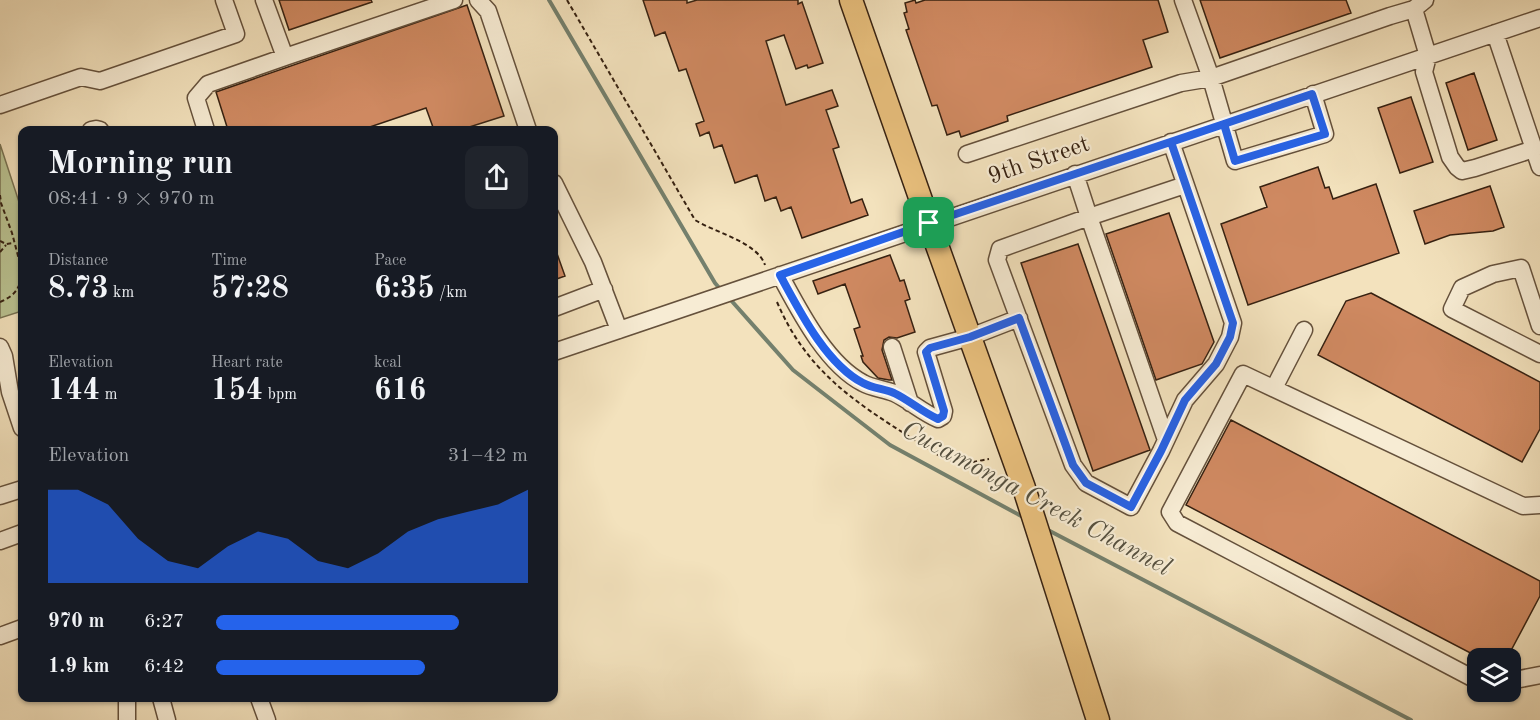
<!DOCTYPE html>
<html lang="en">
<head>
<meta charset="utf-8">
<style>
  :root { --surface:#171b24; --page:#20242c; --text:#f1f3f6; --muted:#9ea1a6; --accent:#2563eb }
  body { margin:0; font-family:"Old Standard TT",serif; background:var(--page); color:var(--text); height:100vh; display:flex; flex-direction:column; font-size:22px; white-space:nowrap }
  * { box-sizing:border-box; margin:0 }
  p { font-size:20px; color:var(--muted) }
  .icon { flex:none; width:33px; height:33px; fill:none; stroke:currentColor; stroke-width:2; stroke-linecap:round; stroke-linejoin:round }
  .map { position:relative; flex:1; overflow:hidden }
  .sheet { position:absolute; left:18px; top:126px; width:540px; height:576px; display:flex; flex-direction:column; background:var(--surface); border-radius:12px; box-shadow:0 2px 4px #0004 }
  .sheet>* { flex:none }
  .tools { position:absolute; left:1467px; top:648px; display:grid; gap:12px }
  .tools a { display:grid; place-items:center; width:54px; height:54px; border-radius:12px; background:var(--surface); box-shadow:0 2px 4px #0004; font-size:30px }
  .pin { position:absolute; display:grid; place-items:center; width:51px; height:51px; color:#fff; margin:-26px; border-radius:12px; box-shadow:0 3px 9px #0006 }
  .round { display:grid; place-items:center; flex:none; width:63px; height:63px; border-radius:12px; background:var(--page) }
  .headline { display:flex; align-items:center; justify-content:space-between; height:102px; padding:0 30px }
  h1 { font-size:33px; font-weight:600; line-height:45px }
  .stats { display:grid; grid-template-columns:repeat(3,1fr); gap:9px; height:102px; padding:6px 30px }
  .stats div { display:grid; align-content:center }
  .stats b { font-size:30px; font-weight:600 }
  .stats small { font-size:16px; font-weight:400 }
  .stats p { font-size:16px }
  .chart { height:168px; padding:12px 30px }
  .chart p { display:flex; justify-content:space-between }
  .chart svg { width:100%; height:108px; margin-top:6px; fill:var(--accent); opacity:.7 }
  ul { padding:0 30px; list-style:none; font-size:20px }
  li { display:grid; grid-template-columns:96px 72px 1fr; align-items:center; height:45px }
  li i { height:15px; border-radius:8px; background:var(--accent) }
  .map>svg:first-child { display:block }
  .green { fill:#bac392; stroke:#787252; stroke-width:1.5 }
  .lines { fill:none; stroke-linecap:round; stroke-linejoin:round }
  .stream { stroke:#74806d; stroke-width:4 }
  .building { fill:#cf8961; stroke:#362111; stroke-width:1.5 }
  .minor-casing { stroke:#65513c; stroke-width:19 }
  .major-casing { stroke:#362111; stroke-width:25 }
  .path { stroke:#362111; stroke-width:2; stroke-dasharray:4.5 3; stroke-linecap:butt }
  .minor { stroke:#f7ecd4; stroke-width:16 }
  .major { stroke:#eac17e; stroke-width:22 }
  .route-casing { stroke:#fff; stroke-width:12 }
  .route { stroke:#2563eb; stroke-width:8 }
  .labels { text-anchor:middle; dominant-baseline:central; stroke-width:4.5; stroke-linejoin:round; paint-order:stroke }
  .street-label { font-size:24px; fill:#362111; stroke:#f7ecd4 }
  .water-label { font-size:26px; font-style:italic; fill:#55503f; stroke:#f7ecd4 }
</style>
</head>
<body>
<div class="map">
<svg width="1540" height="720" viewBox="0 0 1540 720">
  <rect width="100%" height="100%" fill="#f3e2bd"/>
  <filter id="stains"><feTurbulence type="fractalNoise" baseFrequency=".00333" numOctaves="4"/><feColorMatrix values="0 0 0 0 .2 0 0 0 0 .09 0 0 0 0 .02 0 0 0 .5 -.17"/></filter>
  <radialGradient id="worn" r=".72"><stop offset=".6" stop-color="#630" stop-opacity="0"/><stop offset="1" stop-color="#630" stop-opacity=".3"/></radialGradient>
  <!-- green -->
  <path class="green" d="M0 144 22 211V311L0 318Z"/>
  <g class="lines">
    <!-- stream -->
    <path class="stream" d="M549 0 715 283 721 290
      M729 298 793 370 890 445 1023 517
      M1046 529 1411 720"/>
  </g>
  <!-- building -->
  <path class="building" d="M279 0H371L372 2 289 30Z
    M643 0H687V3L697 0H798V4L802 2 823 63 808 68 807 65 796 69 784 35 766 41 786 105 832 90 838 106 826 110 839 147 833 149 851 203 862 199 868 215 802 238 791 207 781 211 776 197 765 201 757 175 735 183 722 145 714 148 709 132 700 136 696 124 704 121 686 69 679 71 665 32 655 36Z
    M915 0 916 3 925 0H1158L1168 32 1143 40 1152 67 1007 116 1008 121 961 137 959 131 947 135 937 105 932 106 906 30 909 29 904 13 907 12 905 3Z
    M1200 0H1346L1351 13 1220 58Z
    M467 5 504 116 460 130H434L426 108 361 130H228L216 92Z
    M1474 73 1497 140 1468 150 1446 83Z
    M1411 97 1433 162 1400 173 1378 108Z
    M1318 167 1325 188 1329 187 1333 199 1376 184 1399 253 1248 305 1221 224 1267 207 1260 187Z
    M1490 186 1504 227 1493 231 1450 235 1425 244 1414 211Z
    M1169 213 1214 342 1202 364 1156 380 1106 234Z
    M1078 244 1150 450 1093 471 1021 263Z
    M554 248H555L565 276 554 280Z
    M890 255 900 281 904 280 910 299 905 301 915 332 897 338 889 337 884 340 882 350 892 380H889L878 378 863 362 861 356H863L854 329 860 327 845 284 818 294 813 281Z
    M1371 293 1540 382V429L1522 462 1318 355 1346 301Z
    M1231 420 1540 581V596L1507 658H1480L1186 505Z"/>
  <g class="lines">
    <defs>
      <path id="minor" d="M264 0 285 57 454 0
        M478 0 488 11 528 130
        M1183 0 1211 78 1235 161 1325 134 1313 94
        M1425 0 1414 9 1428 56 1424 72 1450 157 1457 167 1462 171 1475 168 1534 149
        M1495 33 1540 167
        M0 105 81 77 100 81 236 34 224 0
        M91 130 96 129 100 130
        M206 130 196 98 208 84 285 57
        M967 154 1181 83 1211 78 1390 16 1414 9
        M1075 174 1089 217 1000 249 997 260 1073 465 1086 483 1131 507 1161 451 1185 400 1216 364 1230 337 1233 323 1171 142
        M554 183 593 262 619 330
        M780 275C799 310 826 364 863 383 872 388 884 389 894 393 909 400 922 412 938 419L943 416 944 411 926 352 930 348 970 337 1019 318
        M554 308 604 289
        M1540 326 1521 268 1493 274 1462 288 1452 309 1540 354
        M0 347 4 356 10 392 22 428
        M892 347 910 403
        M554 352 1540 18
        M1274 388 1304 330
        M1166 440 1089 217 1185 185
        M0 496 22 489
        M0 541 22 533
        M0 636 22 628
        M1478 681 1177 523 1170 512 1243 374 1523 506 1540 505
        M1510 681 1540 675
        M161 698 167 720
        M259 698 267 720
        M127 720V698"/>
      <path id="major" d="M851 0 929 223 1024 488 1098 720"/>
    </defs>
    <!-- minor casing -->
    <use href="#minor" class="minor-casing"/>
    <!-- major casing -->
    <use href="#major" class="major-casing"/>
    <!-- path -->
    <path class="path" d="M567 0 695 220C716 233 757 242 765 265
      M0 195 1 203 12 233 22 271
      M0 241 6 244 14 243
      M0 252 6 245
      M0 302C15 296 21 287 22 272
      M777 302C806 370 853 401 913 439 927 447 944 462 961 463 970 464 980 460 989 459"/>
    <!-- minor -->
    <use href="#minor" class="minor"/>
    <!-- major -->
    <use href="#major" class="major"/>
  </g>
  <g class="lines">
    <defs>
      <path id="route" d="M929 223 780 275C799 310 826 364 863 383 872 388 884 389 894 393 909 400 922 412 938 419L943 416 944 411 926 352 930 348 970 337 1019 318 1073 465 1086 483 1131 507 1161 451 1185 400 1216 364 1230 337 1233 323 1171 142 1312 94 1325 134 1235 161 1224 124C1126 157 1027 190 929 223"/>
    </defs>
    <!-- route casing -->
    <use href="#route" class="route-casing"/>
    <!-- route -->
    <use href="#route" class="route"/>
  </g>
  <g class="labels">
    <!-- street labels -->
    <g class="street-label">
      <text transform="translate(1039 161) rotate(-19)">9th Street</text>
    </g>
    <!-- water labels -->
    <g class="water-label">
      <text transform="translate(1036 499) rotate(28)">Cucamonga Creek Channel</text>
    </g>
  </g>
  <rect width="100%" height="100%" filter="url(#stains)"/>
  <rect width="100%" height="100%" fill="url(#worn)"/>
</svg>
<div class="tools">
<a><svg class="icon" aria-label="layers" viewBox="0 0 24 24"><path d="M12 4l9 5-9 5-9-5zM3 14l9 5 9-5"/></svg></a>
</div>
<div class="pin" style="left:929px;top:223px;background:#1e9e55"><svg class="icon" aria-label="arrive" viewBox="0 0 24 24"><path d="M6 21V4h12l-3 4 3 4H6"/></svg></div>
<section class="sheet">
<div class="headline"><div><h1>Morning run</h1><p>08:41 · 9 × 970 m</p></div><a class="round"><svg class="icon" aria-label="share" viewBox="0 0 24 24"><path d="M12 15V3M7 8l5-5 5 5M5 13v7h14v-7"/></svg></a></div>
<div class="stats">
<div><p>Distance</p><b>8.73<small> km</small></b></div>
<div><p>Time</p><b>57:28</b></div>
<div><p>Pace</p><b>6:35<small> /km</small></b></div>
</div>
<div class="stats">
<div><p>Elevation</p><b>144<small> m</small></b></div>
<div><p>Heart rate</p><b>154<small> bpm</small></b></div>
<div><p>kcal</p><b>616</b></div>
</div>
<div class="chart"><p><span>Elevation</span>31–42 m</p>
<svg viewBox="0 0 160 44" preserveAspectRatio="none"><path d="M0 44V6L10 6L20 12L30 26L40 35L50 38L60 29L70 23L80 26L90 35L100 38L110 32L120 23L130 18L140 15L150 12L160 6V44z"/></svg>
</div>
<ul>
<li><b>970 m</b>6:27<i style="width:78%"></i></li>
<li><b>1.9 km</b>6:42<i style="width:67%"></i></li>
</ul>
</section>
</div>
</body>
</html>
